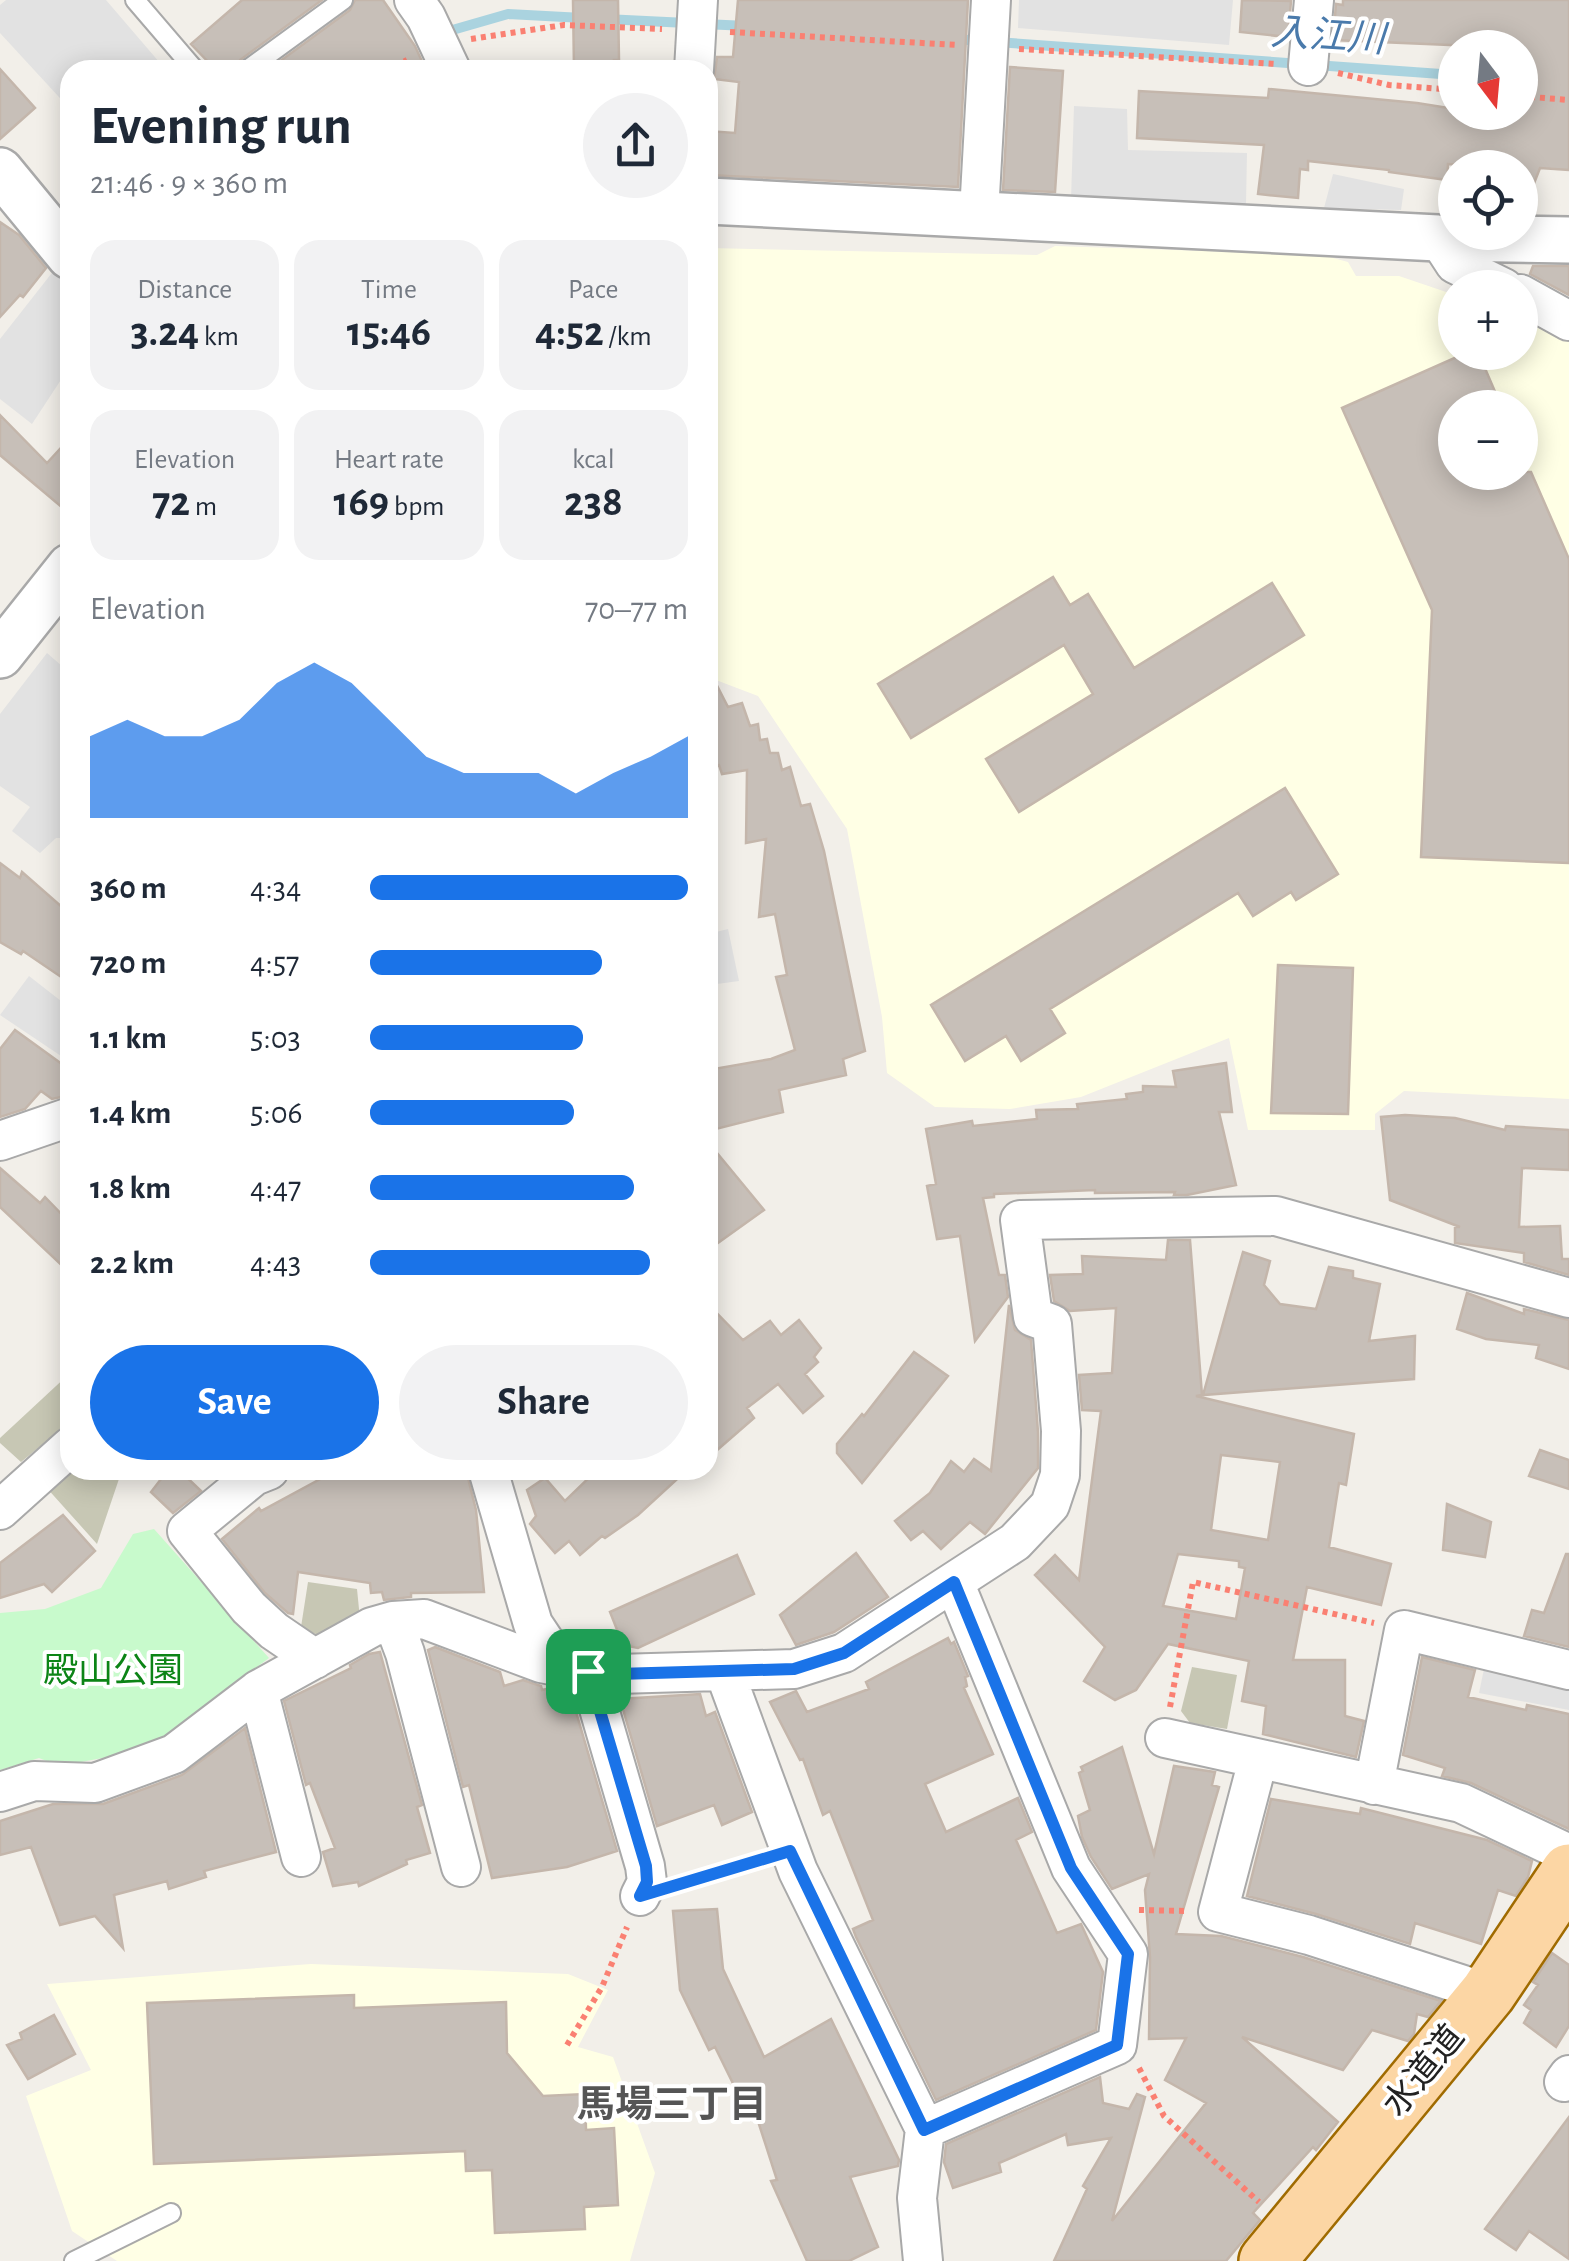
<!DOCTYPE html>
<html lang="en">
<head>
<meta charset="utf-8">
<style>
  :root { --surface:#fff; --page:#f2f2f3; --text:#1f2937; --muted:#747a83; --accent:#1a73e8 }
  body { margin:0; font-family:"Alegreya Sans","Noto Sans JP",sans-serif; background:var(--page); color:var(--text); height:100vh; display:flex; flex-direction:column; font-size:38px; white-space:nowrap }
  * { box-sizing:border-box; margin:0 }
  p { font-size:32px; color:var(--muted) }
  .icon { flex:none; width:55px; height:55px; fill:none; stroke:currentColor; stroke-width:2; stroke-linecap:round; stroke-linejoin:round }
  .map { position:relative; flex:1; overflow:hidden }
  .panel { position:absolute; left:60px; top:60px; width:658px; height:1420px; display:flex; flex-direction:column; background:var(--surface); border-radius:30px; box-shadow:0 5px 25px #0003 }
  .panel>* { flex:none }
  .needle { width:65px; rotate:164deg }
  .controls { position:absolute; left:1438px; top:30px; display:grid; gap:20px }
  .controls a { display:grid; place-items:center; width:100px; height:100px; border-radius:50%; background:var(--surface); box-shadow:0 5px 25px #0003; font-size:50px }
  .pin { position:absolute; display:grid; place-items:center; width:85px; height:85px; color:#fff; margin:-42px; border-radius:20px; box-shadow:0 5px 15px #0006 }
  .round { display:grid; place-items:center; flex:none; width:105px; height:105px; border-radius:52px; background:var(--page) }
  .summary { display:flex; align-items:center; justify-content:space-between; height:170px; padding:0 30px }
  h1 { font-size:55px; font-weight:600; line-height:75px }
  .metrics { display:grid; grid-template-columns:repeat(3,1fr); gap:15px; height:170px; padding:10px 30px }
  .metrics div { display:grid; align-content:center; border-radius:25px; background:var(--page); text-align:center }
  .metrics b { font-size:42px; font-weight:600 }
  .metrics small { font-size:28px; font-weight:400 }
  .metrics p { font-size:28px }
  .chart { height:280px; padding:20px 30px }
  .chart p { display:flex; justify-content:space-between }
  .chart svg { width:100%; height:180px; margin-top:10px; fill:var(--accent); opacity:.7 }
  .button { display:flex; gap:20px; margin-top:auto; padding:20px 30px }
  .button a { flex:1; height:115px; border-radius:60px; background:var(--accent); color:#fff; font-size:40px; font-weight:600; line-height:115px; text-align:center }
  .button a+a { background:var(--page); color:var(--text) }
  ul { padding:0 30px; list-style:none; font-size:32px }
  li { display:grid; grid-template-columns:160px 120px 1fr; align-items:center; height:75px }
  li i { height:25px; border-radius:12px; background:var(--accent) }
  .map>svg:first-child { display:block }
  .education { fill:#ffffe5; fill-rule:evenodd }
  .construction { fill:#c7c7b4 }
  .park { fill:#c8facc }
  .parking { fill:#e2e2e2 }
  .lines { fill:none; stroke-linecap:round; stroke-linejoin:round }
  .stream { stroke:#aad3df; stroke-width:10 }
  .building { fill:#c7bfb8; stroke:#c4b6ab; stroke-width:2.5; fill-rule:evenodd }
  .service-casing { stroke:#a9a9a9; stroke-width:22 }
  .minor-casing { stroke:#a9a9a9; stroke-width:42 }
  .tertiary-casing { stroke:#a9a9a9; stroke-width:50 }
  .primary-casing { stroke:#a06b00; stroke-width:60 }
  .path { stroke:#fa8072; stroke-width:6; stroke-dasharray:5 5; stroke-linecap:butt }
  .service { stroke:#fff; stroke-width:18 }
  .minor { stroke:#fff; stroke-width:38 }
  .tertiary { stroke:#fff; stroke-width:45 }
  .primary { stroke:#fcd6a4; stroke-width:55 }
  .route-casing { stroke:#fff; stroke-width:20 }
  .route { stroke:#1a73e8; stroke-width:12 }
  .labels { text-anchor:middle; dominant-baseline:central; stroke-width:8; stroke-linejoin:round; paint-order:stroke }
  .park-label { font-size:35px; fill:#0c8416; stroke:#fff }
  .street-label { font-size:35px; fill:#222; stroke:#fff }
  .water-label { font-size:38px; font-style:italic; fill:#4a7aab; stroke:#fff }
  .neighbourhood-label { font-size:38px; font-weight:bold; fill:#555; stroke:#fff }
</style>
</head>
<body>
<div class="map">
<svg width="1569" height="2261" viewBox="0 0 1569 2261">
  <rect width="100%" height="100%" fill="#f2efe9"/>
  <!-- education -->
  <path class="education" d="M1055 246 1322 255 1348 262 1356 276H1399L1455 295V352H1520V315L1538 321 1569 340V1099L1404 1091 1375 1114V1130H1248L1229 1038 1081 1097 1010 1109 935 1107 887 1073 882 1017 847 829 758 696 708 677V248L1037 255ZM1455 408H1520V472H1455Z
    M311 1964 568 1974 608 1990 578 2047 613 2057 655 2173 630 2261H117L72 2231 26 2096 91 2070 47 1984Z"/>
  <!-- construction -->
  <path class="construction" d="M70 1373V1422L21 1462 0 1443V1438Z
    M70 1470H122L97 1544 45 1486Z
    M308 1582 357 1589 360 1619 324 1638 301 1627Z
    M1192 1667 1237 1675 1227 1729 1190 1723 1181 1711Z"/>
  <!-- park -->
  <path class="park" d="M154 1529 269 1658 146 1750 59 1766 39 1758 0 1770V1613L45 1609 101 1588 133 1534Z"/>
  <!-- parking -->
  <path class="parking" d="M6 0H106L166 70H70V109L0 33V5Z
    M1019 0H1233L1229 45 1018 28Z
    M1074 106 1127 109 1128 150 1247 153 1246 204 1071 199Z
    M1333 174 1404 189 1401 210 1324 208Z
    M55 269 70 289V366L32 424 0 399V339Z
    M47 653 70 673V838H56L40 853 12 831 30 807 0 786V714Z
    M728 929 739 981 717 984 708 934Z
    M29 976 70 1008V1062L0 1015Z
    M1485 1664 1569 1686V1710L1479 1693Z"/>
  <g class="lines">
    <!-- stream -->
    <path class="stream" d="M605 19 687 23
      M704 24 747 26
      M442 33 508 14 583 18
      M954 39 1455 75"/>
  </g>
  <!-- building -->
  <path class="building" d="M242 0H322L240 60 235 70H216L191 44Z
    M355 0H383L415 46 426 70H268L350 10Z
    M573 0H618L619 60H614L615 70H574Z
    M738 0H968L958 187 708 175V131L735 133 739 82 714 79 717 57H733Z
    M1242 0 1291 1 1288 37 1240 32Z
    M1343 0H1569V170L1540 168 1533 186 1520 176V168L1448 164 1447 180 1389 172V170L1308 161V170L1300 169 1298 198 1258 194 1264 145 1137 138 1139 91 1268 98 1269 89 1417 103 1455 109V112L1520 116V48L1333 40 1336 4 1343 5Z
    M1010 67 1063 71 1055 192 1003 190Z
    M0 69 35 108 0 139Z
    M0 222 19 235 46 268 23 297 20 295 0 317Z
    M1533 266H1569V295L1530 274Z
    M1468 352H1478L1502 408H1455V472H1531L1569 559V863L1421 857 1432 610 1342 408Z
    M0 415 47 463 70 438V514L0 455Z
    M1053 577 1070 605 1088 594 1134 668 1272 583 1304 635 1019 812 986 759 1093 694 1064 645 911 738 878 684Z
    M708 668 728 707 742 703 750 726 758 724 760 740 767 739 770 753H778L782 770 790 767 801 806 810 804 824 851 865 1051 843 1059 846 1075 779 1090 783 1112 708 1131V1070L771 1059 795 1050 776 977 787 975 775 914 759 917 766 839 746 843 747 770 722 774 719 765 708 769Z
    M1285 788 1338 874 1296 900 1291 892 1253 916 1238 893 1050 1009 1065 1033 1021 1061 1006 1036 965 1061 931 1005Z
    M0 863 20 878 22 872 70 914V983L23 951 21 954 0 942Z
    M1278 965 1353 968 1348 1114 1271 1113Z
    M15 1030 70 1070V1095L52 1099 41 1091 25 1109 0 1117V1049Z
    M1226 1063 1232 1112H1219L1236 1185 1187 1195H1174L1175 1192 1095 1193V1190L994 1194V1197L983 1198 999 1275H1005L1008 1297 975 1341 960 1236 937 1239 927 1186 936 1184 926 1129 972 1121 973 1126 1037 1119 1036 1110 1078 1109 1077 1104 1127 1099 1126 1094 1143 1092V1086L1176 1087 1173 1071Z
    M1405 1115 1455 1118 1505 1130 1506 1126 1569 1130V1170L1522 1168 1519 1227 1560 1226 1562 1259H1569V1275L1524 1262V1253L1455 1243V1227H1460L1390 1200 1381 1117Z
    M708 1142 764 1210 708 1250Z
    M0 1168 40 1203 45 1197 70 1223V1273L0 1207Z
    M1168 1240H1190L1202 1395 1196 1396 1354 1434 1346 1485 1339 1483 1329 1547 1391 1564 1381 1605 1307 1587 1293 1660H1345V1716L1364 1721 1356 1757 1263 1734 1266 1706 1242 1701 1249 1661 1168 1644 1136 1690 1115 1700 1084 1681 1105 1647 1035 1575 1055 1555 1079 1580 1101 1411 1082 1410 1079 1375 1112 1373 1116 1308 1070 1311 1054 1301 1050 1275 1083 1274 1082 1256 1166 1260ZM1221 1455 1280 1462 1268 1540 1211 1530ZM1178 1554 1239 1561V1567L1245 1568 1236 1619 1163 1606Z
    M1243 1252 1270 1261 1264 1285 1280 1304 1316 1309 1329 1267 1353 1271V1278L1380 1284 1369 1341 1415 1336 1414 1379 1203 1395Z
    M1467 1293 1524 1314V1309L1569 1320V1369L1536 1358 1539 1345 1486 1339 1457 1329Z
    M708 1304 743 1340 770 1321 781 1335 799 1320 821 1348 814 1357 818 1362 805 1374 823 1396 803 1413 778 1384 747 1408 754 1418 708 1458Z
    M1009 1305 1015 1330 1031 1340 1038 1432V1468L985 1534 970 1522 941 1549 923 1531 911 1540 895 1521 930 1493 951 1461 964 1472 974 1459 991 1471Z
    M914 1352 948 1376 862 1483 837 1453V1444L862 1414 864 1416Z
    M1540 1450 1569 1460V1489L1529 1476Z
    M168 1470H179L201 1491 173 1513 151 1492Z
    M337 1470H466L476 1510 484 1592 411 1593V1597L384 1600 382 1592 371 1593 370 1583 298 1572 293 1614 288 1613 265 1593 222 1539 259 1508 261 1511Z
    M597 1470H687L638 1515 605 1538 602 1536 580 1555 569 1541 555 1553 530 1524 536 1516 527 1490 545 1478 565 1501Z
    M1447 1504 1491 1522 1485 1557 1443 1550Z
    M63 1515 95 1551 52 1592 44 1584 0 1598V1563Z
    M856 1553 888 1597 834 1632 796 1645 780 1615Z
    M1566 1554H1569V1647L1524 1636 1532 1610 1544 1613Z
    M737 1555 754 1594 638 1648 623 1645 610 1612Z
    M948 1638 951 1644 954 1642 968 1676 965 1677 967 1686 964 1688 993 1754 925 1784 946 1832 1018 1798 1032 1832 1016 1840 1057 1933 1081 1924 1103 1972 1096 2030 936 2100 856 1937 853 1929 873 1920 830 1811 823 1815 803 1759 800 1760 770 1702 796 1691 807 1712 869 1689 866 1682Z
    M435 1647 500 1672 504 1686 523 1680 541 1686 542 1690 551 1688 567 1691 574 1712H576L617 1851 567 1867 492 1878 469 1785 463 1787 428 1650Z
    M380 1652 422 1805 417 1807 430 1853 406 1860 407 1864 359 1886 358 1882 333 1886 323 1852 335 1848 310 1783 306 1785 284 1701 351 1668 350 1665 369 1654Z
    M1422 1657 1475 1670 1468 1697 1526 1710 1527 1705 1569 1714V1829L1471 1783 1442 1776 1445 1768 1403 1755Z
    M700 1694 706 1716 715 1712 752 1812 722 1825 714 1805 657 1826 620 1699Z
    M245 1728 276 1852 204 1871 206 1877 169 1889 167 1881 114 1895 123 1948 95 1916 60 1925 31 1847 0 1855V1821L53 1804H103L182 1775Z
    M1122 1747 1154 1854 1174 1766 1215 1772 1212 1785 1219 1787 1176 1934 1221 1936 1303 1957 1441 2001 1428 2017 1417 2014 1414 2034 1408 2041 1372 2030 1343 2070 1242 2037 1338 2122 1316 2150 1313 2147 1253 2213 1260 2220 1226 2261H1054L1087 2189 1083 2186 1111 2138 1068 2145 1066 2134 999 2163 1001 2172 953 2188 944 2162 946 2144 1100 2077 1103 2103 1129 2109 1137 2094 1145 2097 1112 2221 1206 2103 1165 2080 1186 2038 1149 2039 1150 1957 1145 1890 1149 1874 1112 1889 1091 1857 1082 1837 1078 1816 1090 1810 1079 1773 1083 1771 1081 1767Z
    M1271 1799 1360 1814 1361 1808 1487 1840 1532 1861 1528 1877 1516 1896 1498 1890 1481 1944 1415 1923 1410 1944 1316 1914 1247 1896Z
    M717 1909 723 1969 764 2057 831 2019 899 2160 898 2166 850 2177 878 2247 849 2261H807L771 2181 777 2180 757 2118 751 2120 715 2047 709 2050 680 1990 673 1911Z
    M1552 1953 1569 1965V2026L1556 2047 1524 2023 1531 2010 1524 2005 1538 1985 1533 1982Z
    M354 1995V2008L506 2002 507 2053 543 2096 585 2094 586 2130 614 2128 618 2205 584 2207 585 2229 495 2233 492 2170 466 2171 465 2151 154 2164 147 2003Z
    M54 2015 75 2054 28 2079 7 2045 22 2039 20 2033Z
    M1569 2117V2259L1529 2231 1516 2250 1485 2229Z"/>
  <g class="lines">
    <defs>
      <path id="service" d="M135 0 195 70
        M247 70 343 0
        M74 2261 171 2213"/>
      <path id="minor" d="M414 0 426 17 451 70
        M1308 66 1314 0
        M694 70 698 0
        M979 213 991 0
        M1438 238 1455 264 1504 288
        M1520 294 1569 321
        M0 1141 70 1117
        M269 1470 254 1476 187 1531 249 1608 274 1631 315 1659
        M488 1470 533 1624 553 1654 574 1669 617 1674 794 1669 844 1653 1015 1542 1050 1505 1060 1475 1061 1431 1052 1324 1033 1317 1020 1220 1276 1216 1569 1298
        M0 1510 70 1447
        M393 1621 405 1653 461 1867
        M588 1671 645 1866 647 1882 640 1896
        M725 1673 798 1871 925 2129 917 2198 923 2261
        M1165 1738 1461 1803 1569 1854
        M1258 1760 1218 1912 1309 1935 1488 1993
        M1374 1785 1404 1630 1569 1670
        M0 1792 34 1781 95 1783 174 1754 258 1690
        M301 1857 258 1690 372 1627 393 1621 424 1619 541 1663 572 1669
        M1564 2082 1569 2075
        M925 2129 1117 2045 1128 1954 1071 1868 954 1582"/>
      <path id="tertiary" d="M0 171 70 256
        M708 201 1438 238 1569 240
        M0 655 70 567"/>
      <path id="primary" d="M1267 2261 1488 1993 1569 1872"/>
    </defs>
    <!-- service casing -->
    <use href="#service" class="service-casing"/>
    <!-- minor casing -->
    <use href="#minor" class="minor-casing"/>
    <!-- tertiary casing -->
    <use href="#tertiary" class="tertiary-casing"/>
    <!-- primary casing -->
    <use href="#primary" class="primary-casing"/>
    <!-- path -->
    <path class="path" d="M730 32 957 45
      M471 39 564 25 662 29
      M1019 49 1276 64
      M386 70 407 60
      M1338 73 1389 85 1455 90
      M1520 96 1569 100
      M1170 1707 1193 1582 1374 1623
      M682 1884 761 1860
      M1139 1910 1187 1911
      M567 2045 602 1987 627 1927
      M1139 2068 1164 2116 1259 2202"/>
    <!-- service -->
    <use href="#service" class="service"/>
    <!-- minor -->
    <use href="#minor" class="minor"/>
    <!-- tertiary -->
    <use href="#tertiary" class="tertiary"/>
    <!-- primary -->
    <use href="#primary" class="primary"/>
  </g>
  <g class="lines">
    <defs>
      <path id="route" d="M954 1582 1071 1868 1128 1954 1117 2045 924 2130 790 1851 640 1896 647 1882 646 1866 588 1671 617 1674 794 1669 844 1653Z"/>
    </defs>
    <!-- route casing -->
    <use href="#route" class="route-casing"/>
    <!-- route -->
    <use href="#route" class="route"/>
  </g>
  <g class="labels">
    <!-- park labels -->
    <g class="park-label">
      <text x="113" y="1671">殿山公園</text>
    </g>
    <!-- street labels -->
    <g class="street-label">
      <text transform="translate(1424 2071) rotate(-51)">水道道</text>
    </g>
    <!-- water labels -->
    <g class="water-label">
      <text transform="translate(1328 37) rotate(4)">入江川</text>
    </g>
    <!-- neighbourhood labels -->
    <g class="neighbourhood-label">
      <text x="672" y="2106">馬場三丁目</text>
    </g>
  </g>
</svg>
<div class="controls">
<a><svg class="needle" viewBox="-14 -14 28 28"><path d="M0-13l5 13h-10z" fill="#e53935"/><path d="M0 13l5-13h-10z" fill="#747a83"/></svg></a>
<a><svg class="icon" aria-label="locate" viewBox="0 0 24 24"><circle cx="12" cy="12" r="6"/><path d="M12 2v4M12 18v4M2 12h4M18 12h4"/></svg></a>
<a>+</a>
<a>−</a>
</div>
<div class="pin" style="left:588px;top:1671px;background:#1e9e55"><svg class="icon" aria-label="arrive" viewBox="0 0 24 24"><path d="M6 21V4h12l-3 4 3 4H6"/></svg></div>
<section class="panel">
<div class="summary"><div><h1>Evening run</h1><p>21:46 · 9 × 360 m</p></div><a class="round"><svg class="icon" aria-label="share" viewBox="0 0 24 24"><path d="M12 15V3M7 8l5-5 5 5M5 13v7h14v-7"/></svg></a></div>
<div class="metrics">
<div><p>Distance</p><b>3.24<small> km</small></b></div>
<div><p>Time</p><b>15:46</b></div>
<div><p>Pace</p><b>4:52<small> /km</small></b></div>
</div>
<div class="metrics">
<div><p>Elevation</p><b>72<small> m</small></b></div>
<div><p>Heart rate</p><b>169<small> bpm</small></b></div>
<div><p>kcal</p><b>238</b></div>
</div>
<div class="chart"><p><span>Elevation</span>70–77 m</p>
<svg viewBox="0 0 160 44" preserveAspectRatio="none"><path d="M0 44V24L10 20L20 24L30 24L40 20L50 11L60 6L70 11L80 20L90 29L100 33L110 33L120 33L130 38L140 33L150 29L160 24V44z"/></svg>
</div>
<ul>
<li><b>360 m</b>4:34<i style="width:100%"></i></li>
<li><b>720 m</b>4:57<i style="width:73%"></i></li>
<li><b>1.1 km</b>5:03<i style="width:67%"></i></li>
<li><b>1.4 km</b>5:06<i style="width:64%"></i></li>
<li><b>1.8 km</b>4:47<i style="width:83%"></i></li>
<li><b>2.2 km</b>4:43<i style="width:88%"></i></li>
</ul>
<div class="button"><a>Save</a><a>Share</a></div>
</section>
</div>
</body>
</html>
